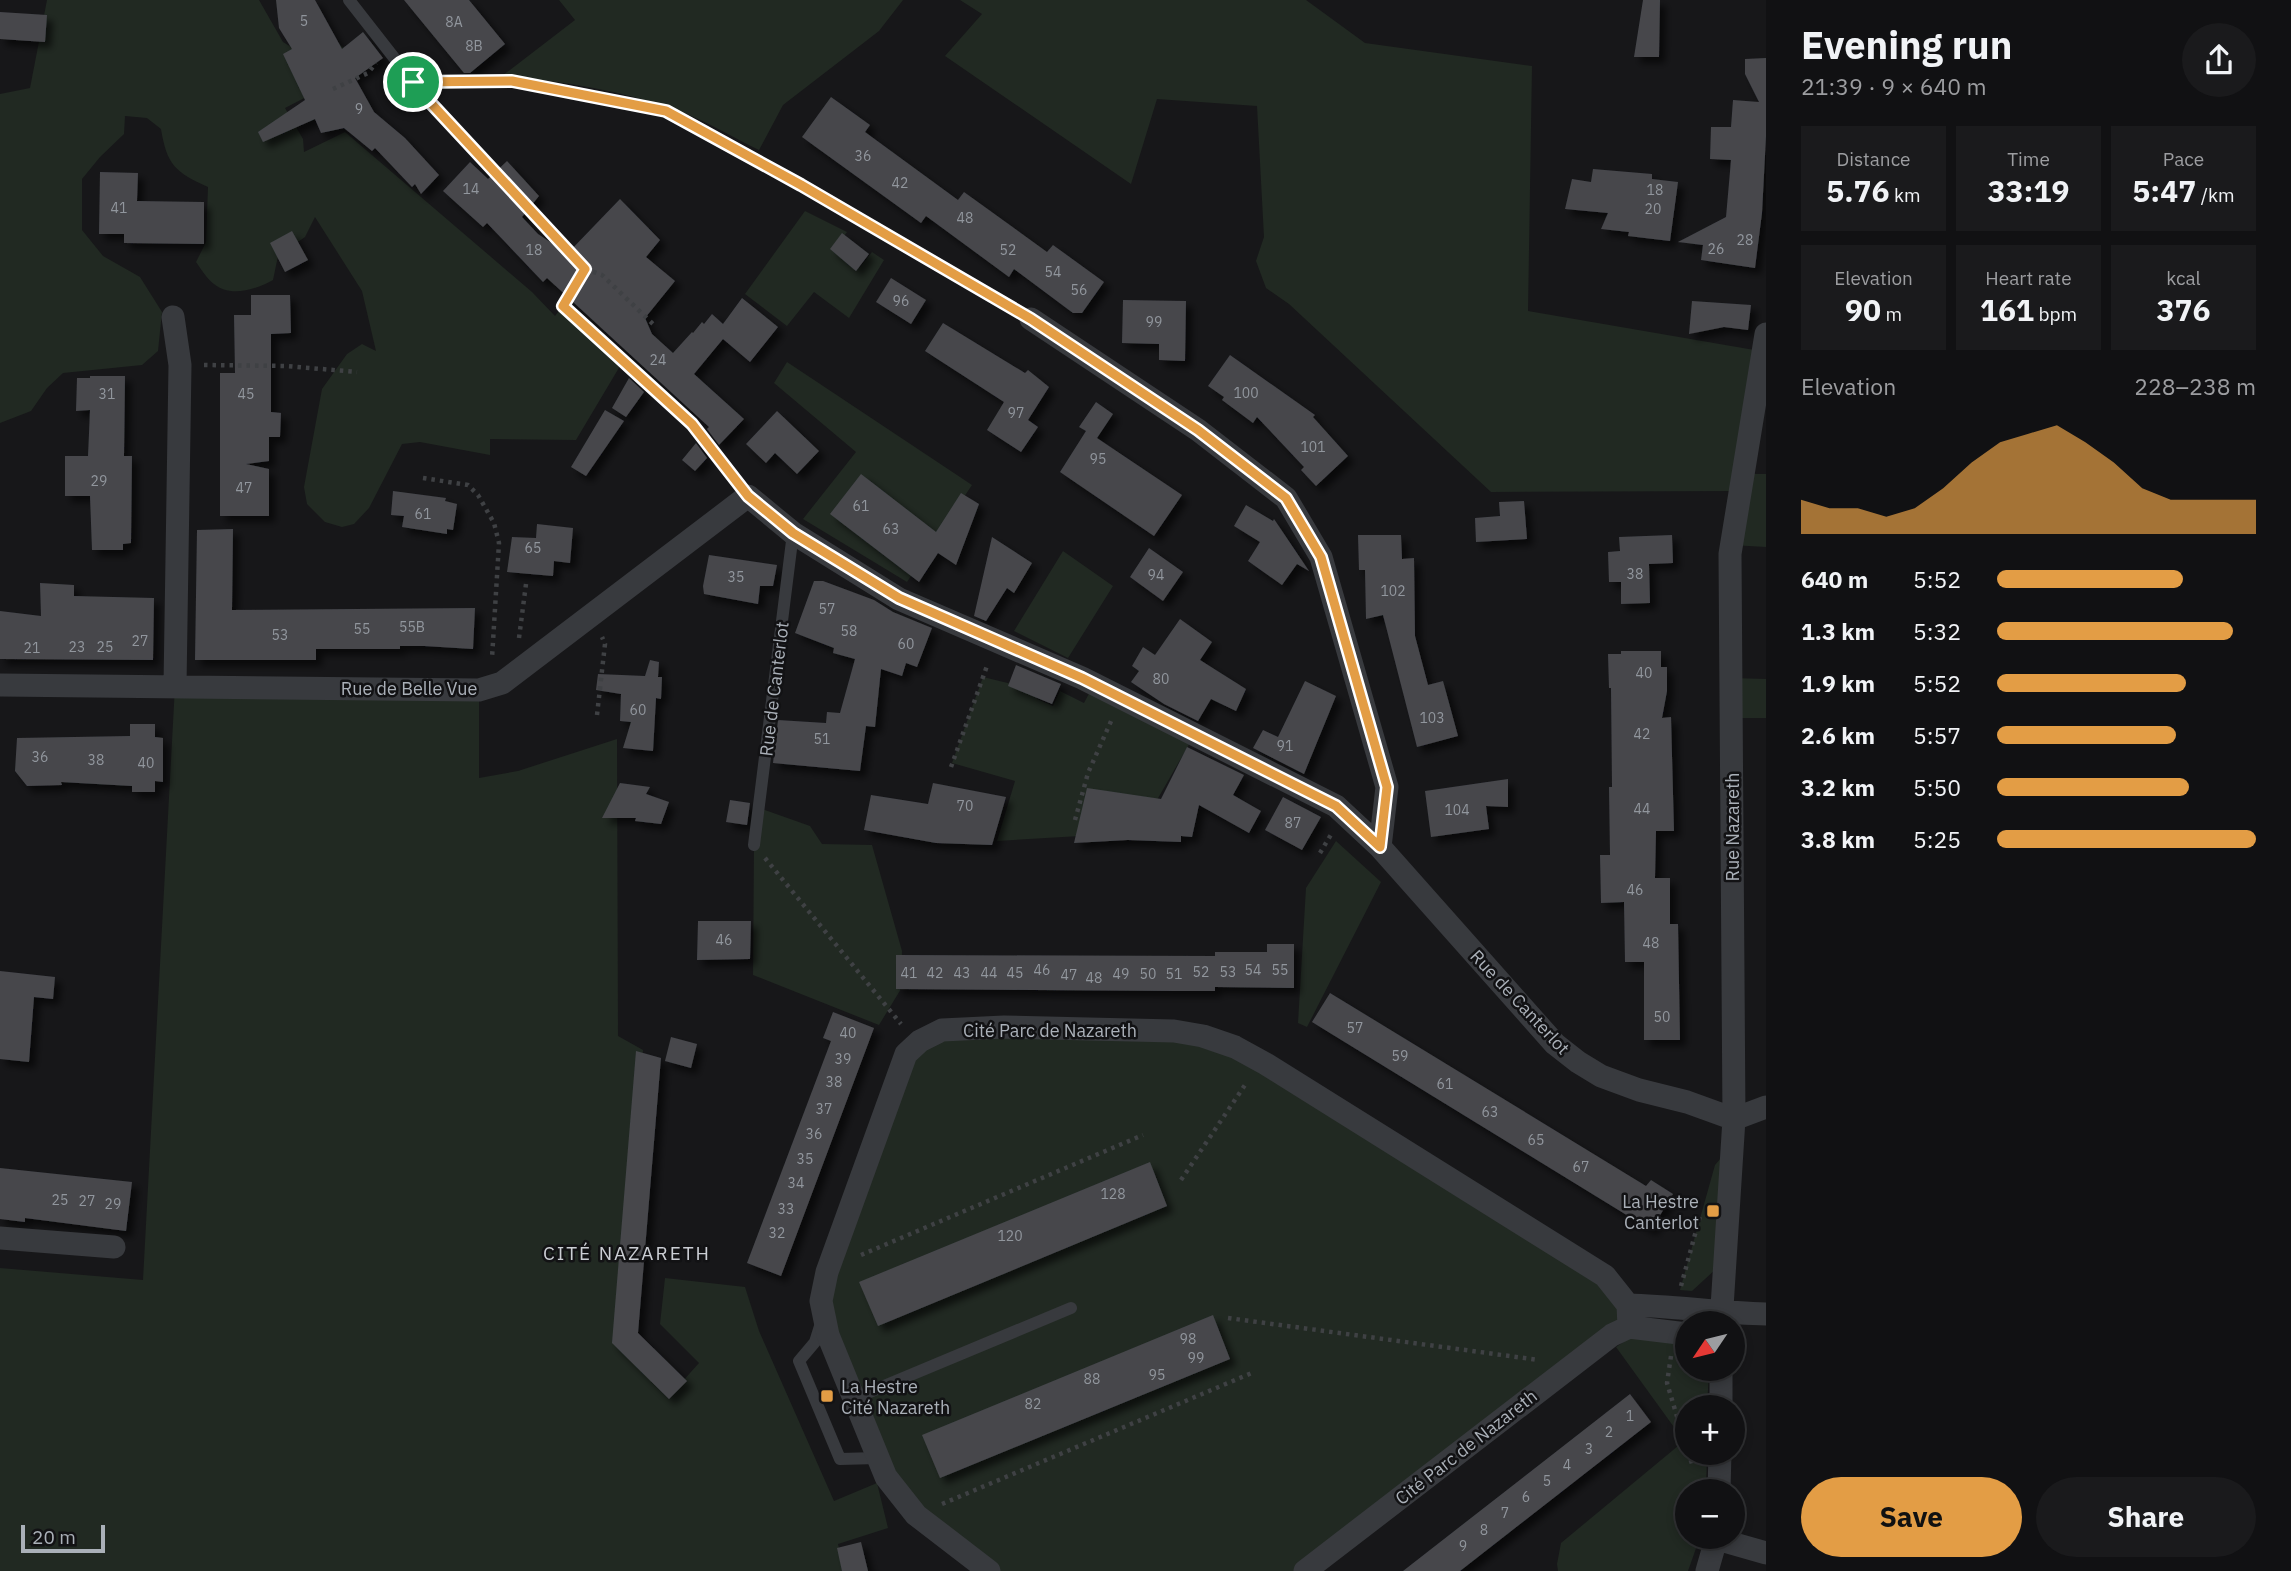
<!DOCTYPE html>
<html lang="en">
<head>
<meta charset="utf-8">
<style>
  :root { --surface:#111113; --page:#1a1a1c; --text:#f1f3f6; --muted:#9c9da0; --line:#303133; --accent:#e39d45 }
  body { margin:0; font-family:"IBM Plex Sans",sans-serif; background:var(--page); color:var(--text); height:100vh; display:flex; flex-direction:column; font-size:26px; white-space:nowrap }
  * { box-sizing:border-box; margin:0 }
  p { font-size:23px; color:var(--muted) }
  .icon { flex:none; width:38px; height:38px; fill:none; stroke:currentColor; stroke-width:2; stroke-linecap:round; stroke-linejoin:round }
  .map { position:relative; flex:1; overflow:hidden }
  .panel { display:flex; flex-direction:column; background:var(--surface); width:525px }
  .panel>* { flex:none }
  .needle { width:46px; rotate:235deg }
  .tools { position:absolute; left:1675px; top:1311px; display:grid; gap:14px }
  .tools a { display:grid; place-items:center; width:70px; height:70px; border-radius:50%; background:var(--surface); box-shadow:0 4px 10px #0003,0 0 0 2px var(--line); font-size:35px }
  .scale { position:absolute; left:21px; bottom:18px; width:84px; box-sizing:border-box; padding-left:7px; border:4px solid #aab0b8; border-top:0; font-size:19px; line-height:24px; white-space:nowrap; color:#aab0b8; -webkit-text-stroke:5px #121214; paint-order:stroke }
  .pin { position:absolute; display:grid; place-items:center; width:60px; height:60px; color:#fff; margin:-30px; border:4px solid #fff; border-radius:50%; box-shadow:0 2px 7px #0007 }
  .round { display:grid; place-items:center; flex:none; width:74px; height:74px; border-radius:37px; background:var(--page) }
  .overview { display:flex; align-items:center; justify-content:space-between; height:119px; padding:0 35px }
  h1 { font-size:38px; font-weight:700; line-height:52px }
  .metrics { display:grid; grid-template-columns:repeat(3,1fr); gap:10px; height:119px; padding:7px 35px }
  .metrics div { display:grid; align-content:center; border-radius:0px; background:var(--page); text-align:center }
  .metrics b { font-size:30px; font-weight:700 }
  .metrics small { font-size:19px; font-weight:400 }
  .metrics p { font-size:19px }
  .chart { height:196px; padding:14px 35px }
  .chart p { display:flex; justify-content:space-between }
  .chart svg { width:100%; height:126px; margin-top:7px; fill:var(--accent); opacity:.7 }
  .button { display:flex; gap:14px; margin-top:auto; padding:14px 35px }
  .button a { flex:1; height:80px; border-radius:42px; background:var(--accent); color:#111; font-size:28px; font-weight:700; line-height:80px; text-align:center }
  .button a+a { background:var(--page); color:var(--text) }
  ul { padding:0 35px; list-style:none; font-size:23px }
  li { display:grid; grid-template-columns:112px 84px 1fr; align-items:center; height:52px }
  li i { height:18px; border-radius:9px; background:var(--accent) }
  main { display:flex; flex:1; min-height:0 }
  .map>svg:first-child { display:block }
  .green { fill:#212922 }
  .building { fill:#46474c; filter:url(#shadow) }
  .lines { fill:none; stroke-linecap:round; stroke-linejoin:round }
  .path { stroke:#3f4144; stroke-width:4.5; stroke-dasharray:3.5 5; stroke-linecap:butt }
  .service { stroke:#383a3e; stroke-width:12 }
  .minor { stroke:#383a3e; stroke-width:23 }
  .route-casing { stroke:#fff; stroke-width:14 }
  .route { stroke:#e39d45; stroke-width:9 }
  .poi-dot { fill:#e39d45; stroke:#121214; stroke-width:2.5 }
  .labels { text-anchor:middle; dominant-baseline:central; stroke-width:5; stroke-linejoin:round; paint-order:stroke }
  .number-label { font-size:14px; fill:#91969d }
  .street-label { font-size:18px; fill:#aab0b8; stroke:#121214 }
  .poi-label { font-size:18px; fill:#aab0b8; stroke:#121214; text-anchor:end }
  .neighbourhood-label { font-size:19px; letter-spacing:2px; fill:#cbced4; stroke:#121214 }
</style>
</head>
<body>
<main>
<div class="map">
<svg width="1766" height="1571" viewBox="0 0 1766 1571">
  <defs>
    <filter id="shadow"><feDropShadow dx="6" dy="6" stdDeviation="3.5" flood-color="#0009"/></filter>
  </defs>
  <rect width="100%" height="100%" fill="#171719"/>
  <!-- green -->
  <path class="green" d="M47 0H259L283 42 296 50 335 40 351 54 349 75 285 108 303 139 304 152 345 132 532 292 555 316 563 306 623 361 576 440 490 439V455L420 442 402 444 369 508 354 524 342 527 325 522 307 504 304 487 322 389 347 354 362 344 376 351 362 291 315 217 305 237 278 256 273 280C257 289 230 298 214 284 207 279 201 269 196 262L206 242 208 187C175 172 167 165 161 129L147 118 125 116 124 134 100 157 82 179V230L103 256 140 277 162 312 158 351 142 365 63 373 47 388 31 411 0 423V94L30 88Z
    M559 0H903L879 31 783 105 759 150C732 137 705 120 676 110 620 90 562 81 502 76L575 20Z
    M960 0H1306L1365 43 1532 66 1528 311 1766 352 1744 474H1766V547L1731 545 1740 491 1491 492 1289 304 1266 288 1256 261 1264 237 1257 106 1157 99 1131 184 945 56 982 14Z
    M805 211 847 232 836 247 860 267 872 252 884 260 849 318 814 292 787 326 745 294Z
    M787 362 972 485 907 582 803 519 856 452 774 383Z
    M1063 551 1113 586 1068 658 1014 631Z
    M983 677 1040 691 1037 699 1053 706 1060 691 1084 703 1094 684 1195 734 1146 819 1080 836 997 841 1015 781 952 763Z
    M1731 678 1766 679V718H1731Z
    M175 686 479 690V778L518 771 617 739 618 1036 643 1050 617 1340 672 1393 699 1363 660 1324 665 1278 745 1287 759 1331 834 1501 877 1483 888 1528 838 1544 844 1571H0V1268L143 1280Z
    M759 808 810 826 822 844 872 845 902 951 901 989 879 1025 753 975 754 845Z
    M1336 841 1381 882 1307 1027 1298 1023 1306 888Z
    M1204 1035 1640 1304 1309 1571H994L900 1493 823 1318 917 1039Z
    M1733 1144 1717 1268 1692 1291 1680 1290 1715 1165Z
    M1634 1335 1687 1341V1368L1708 1369 1709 1372 1707 1407H1687V1452L1707 1453 1706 1491H1687V1536L1700 1537 1688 1571H1558L1557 1564 1561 1543 1684 1441 1616 1347Z"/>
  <!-- building -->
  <path class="building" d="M276 0H315L342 49 363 32 383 58 355 78 374 112 405 138 439 175 421 194 415 184 412 187 375 148 372 151 344 128 321 133 315 119 263 142 258 132 305 100 283 54 292 49 279 28Z
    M404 0H469L505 44 470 73H464Z
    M1643 0H1660L1659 57H1634Z
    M0 12 47 15 45 42 0 39Z
    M1766 58V136L1762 213 1755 268 1701 260 1703 245 1678 242 1726 217 1731 160 1710 159 1711 127H1731L1733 100 1759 102 1745 74V59Z
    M831 97 870 125 865 132 958 200 964 192 1047 252 1053 245 1104 282 1082 313H1073L1014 269 1009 277 926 216 921 223 802 137Z
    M507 161 539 196 522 217 538 234 559 248 562 246 568 253 620 199 660 240 646 257 675 281 645 318 652 334 673 353 692 332 693 333 702 322 704 324 712 314 723 324 742 298 778 327 750 362 723 339 694 374 744 419 719 445 707 429 709 427 547 278 543 282 487 223 483 227 443 191 470 162 488 179Z
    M1593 169 1652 174V179L1678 182 1670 241 1628 236 1629 232 1601 229 1608 213 1565 209 1572 179 1591 182Z
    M100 172 138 173 137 201 204 202V244L124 243V234H99Z
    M292 231 308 260 285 272 270 243Z
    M842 233 869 254 856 271 830 249Z
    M891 278 926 300 911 324 876 302Z
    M251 295H290L291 333 271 334V412L281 413 280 437H269V461L246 464 269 469V516H220V373H235L234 315H251Z
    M1123 300 1186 301 1185 361 1159 360V344L1122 343Z
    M1692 301 1751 305 1748 330 1724 327 1689 334Z
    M943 323 1025 373 1028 370 1049 387 1028 420 1038 427 1021 452 987 430 1004 402 925 351Z
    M1230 355 1315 415 1313 417 1348 456 1316 486 1301 470 1304 467 1257 417 1253 423 1222 400 1224 397 1208 386Z
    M90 376H125L124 456H132L131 543 123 544V550H92L90 496H65V456H88L90 410 76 411 77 378H90Z
    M629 378 644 392 626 417 612 408Z
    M1096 402 1113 414 1097 438 1091 434 1182 495 1154 536 1060 472 1086 431 1079 427Z
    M605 410 624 421 586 476 571 467Z
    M777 411 819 451 797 474 775 453 766 463 746 444Z
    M696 443 707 458 695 471 682 460Z
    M861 474 936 532 961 493 979 504 956 565 938 553 919 582 830 514Z
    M393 491 446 498 445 501 457 504 453 530 447 529V534L402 527 404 516 391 515Z
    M1524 501 1527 539 1476 542 1475 518 1500 516 1499 502Z
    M1246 505 1273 521 1274 519 1309 571 1297 564 1282 585 1248 561 1260 542 1234 526Z
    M537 524 573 528 570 563 554 561 553 576 507 572 512 537 536 538Z
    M233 529 232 610 475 608 473 649 424 646H400V649H316V660H195L197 530Z
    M1358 535H1401L1402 559 1414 558 1415 636 1428 685 1443 681 1458 736 1417 747 1383 615 1366 619 1365 570H1359Z
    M1672 535 1673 563 1649 564 1650 603 1621 604V582H1609L1608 552 1620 551 1619 537Z
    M992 537 1032 563 1014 593 1007 588 986 621 974 616Z
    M1149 548 1183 572 1163 601 1130 577Z
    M709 555 777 565 773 586H760L758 604 704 594 703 586Z
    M814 581H823L874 600 893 612 932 628 917 667 906 663 902 676 881 669 875 727 866 726 860 771 773 763 778 720 826 723 827 712 840 713 855 659 833 653 834 648 795 633Z
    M40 583 74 585V596L154 598 153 660 0 659V611L41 616Z
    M1180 619 1212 642 1200 660 1246 689 1236 711 1211 699 1198 721 1164 704 1131 682 1139 671 1132 666 1143 647 1155 655Z
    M1621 651H1661V667H1667V691L1662 718 1671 717 1674 831H1656L1655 878H1670V924H1678L1680 1040H1644V962H1625L1624 902 1601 903 1600 855H1610L1609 787H1612L1611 688H1609L1608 654H1621Z
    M650 660 659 662 658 677H662L661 699 656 698 653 751 623 748 631 722 620 721 621 694 596 690 598 674 645 676Z
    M1016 665 1061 684 1052 704 1008 686Z
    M1305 681 1336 696 1304 774 1253 748 1263 730 1278 737Z
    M130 724H155V737L163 738V782L155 781V792H132V786L61 782 62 785 27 786 15 771 17 738 130 736Z
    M1187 747 1244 775 1233 795 1261 811 1249 833 1199 805 1192 837 1181 836V842L1128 840 1074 843 1087 788 1161 799Z
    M1508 779V807L1486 806 1489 829 1431 837 1425 791Z
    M620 783 650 787 646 794 669 802 661 824 635 821 636 818H602Z
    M933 783 1006 797 992 845 936 843 864 830 871 795 928 804Z
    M1283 797 1321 817 1302 850 1265 830Z
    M730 800 750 803 747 825 726 822Z
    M698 921H751L750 959 697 960Z
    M1267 944H1294V988L1215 987V991H1173L896 989V955L1215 956V952H1267Z
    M0 971 55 977 53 999 34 997 29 1062 0 1059Z
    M1330 993 1646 1186 1651 1180 1673 1194 1651 1230 1312 1022Z
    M833 1012 874 1028 781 1276 747 1263 831 1041 823 1038Z
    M671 1037 697 1044 691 1068 665 1061Z
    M636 1051 661 1058 638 1333 687 1381 669 1399 612 1343Z
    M1150 1162 1167 1206 878 1326 859 1282Z
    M0 1168 132 1182 126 1231 25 1218V1222L0 1219Z
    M1213 1315 1230 1359 940 1478 922 1435Z
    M1630 1394 1651 1422 1460 1571H1403Z
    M861 1542 868 1571H842L837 1548Z"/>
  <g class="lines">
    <!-- path -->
    <path class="path" d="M333 89 368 73 376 63
      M429 102 585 269 572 290
      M682 120 801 185 1011 308
      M585 269 602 275 654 325
      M204 365 286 366 357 372
      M423 478 468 485 478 495 494 523 499 543 492 658
      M519 638 526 584
      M597 715 605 644 602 637
      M951 767 988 663
      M1075 820 1088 773 1112 719
      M1320 853 1332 833
      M765 858 901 1024
      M1181 1180 1247 1082
      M861 1255 1143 1135
      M1681 1286 1700 1216
      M1228 1318 1539 1360
      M1671 1356 1667 1383 1687 1450
      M1688 1452 1693 1467
      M942 1504 1254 1372"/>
    <!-- service -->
    <path class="service" d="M349 0 413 82 512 81 665 111
      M563 306 692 424 748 496
      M754 845 793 533
      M821 1323 815 1342 799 1361 840 1459 877 1458
      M853 1399 1071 1308"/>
    <!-- minor -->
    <path class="minor" d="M173 317 180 365 175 686
      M1031 319 1198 430 1286 498 1321 557 1387 787 1380 847
      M0 685 479 690 502 683 748 496 793 533 899 599 1082 678 1336 806 1380 847 1555 1044 1578 1062 1601 1076 1639 1090 1687 1102 1734 1119
      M1734 1119 1766 1107
      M0 1238 114 1247
      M1628 1305C1674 1306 1720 1313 1766 1314
      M1721 1323 1734 1119 1730 554 1766 334
      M1721 1407V1368
      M1719 1491 1720 1452
      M1717 1539 1766 1553
      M989 1571 916 1515 886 1477 828 1335 821 1301 827 1272 906 1054 920 1041 942 1030 1004 1027 1174 1031 1203 1036 1235 1047 1266 1064 1605 1276 1628 1305 1629 1327
      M1305 1571 1612 1335 1629 1327 1687 1334
      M1707 1571 1717 1536"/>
  </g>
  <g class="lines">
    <defs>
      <path id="route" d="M512 81 666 111 801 185 1031 319 1198 430 1286 498 1321 557 1387 787 1380 847 1336 806 1082 678 899 598 793 533 748 496 692 424 563 306 585 269 427 99 413 82Z"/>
    </defs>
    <!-- route casing -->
    <use href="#route" class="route-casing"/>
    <!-- route -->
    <use href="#route" class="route"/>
  </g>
  <!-- markers -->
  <g class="poi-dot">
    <rect x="1706" y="1204" width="14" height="14" rx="3.5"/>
    <rect x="820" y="1389" width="14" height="14" rx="3.5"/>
  </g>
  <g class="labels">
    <!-- number labels -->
    <g class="number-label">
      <text x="304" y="21">5</text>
      <text x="454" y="22">8A</text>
      <text x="474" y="46">8B</text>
      <text x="359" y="109">9</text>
      <text x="863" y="156">36</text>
      <text x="900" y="183">42</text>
      <text x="471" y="189">14</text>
      <text x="1655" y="190">18</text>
      <text x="119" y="208">41</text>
      <text x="1653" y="209">20</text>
      <text x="965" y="218">48</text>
      <text x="1745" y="240">28</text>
      <text x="1716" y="249">26</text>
      <text x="534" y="250">18</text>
      <text x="1008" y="250">52</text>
      <text x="1053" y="272">54</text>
      <text x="1079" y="290">56</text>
      <text x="901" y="301">96</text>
      <text x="1154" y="322">99</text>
      <text x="658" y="360">24</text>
      <text x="1246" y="393">100</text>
      <text x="107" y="394">31</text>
      <text x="246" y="394">45</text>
      <text x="1016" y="413">97</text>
      <text x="1313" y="447">101</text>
      <text x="1098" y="459">95</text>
      <text x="99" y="481">29</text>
      <text x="244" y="488">47</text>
      <text x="861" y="506">61</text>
      <text x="423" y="514">61</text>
      <text x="891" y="529">63</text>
      <text x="533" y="548">65</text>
      <text x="1635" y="574">38</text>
      <text x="1156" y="575">94</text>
      <text x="736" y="577">35</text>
      <text x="1393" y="591">102</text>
      <text x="827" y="609">57</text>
      <text x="412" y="627">55B</text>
      <text x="362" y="629">55</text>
      <text x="849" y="631">58</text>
      <text x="280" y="635">53</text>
      <text x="140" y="641">27</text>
      <text x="906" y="644">60</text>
      <text x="77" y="647">23</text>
      <text x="105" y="647">25</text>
      <text x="32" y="648">21</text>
      <text x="1644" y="673">40</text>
      <text x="1161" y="679">80</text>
      <text x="638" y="710">60</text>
      <text x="1432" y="718">103</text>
      <text x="1642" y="734">42</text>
      <text x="822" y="739">51</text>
      <text x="1285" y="746">91</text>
      <text x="40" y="757">36</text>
      <text x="96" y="760">38</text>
      <text x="146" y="763">40</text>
      <text x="965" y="806">70</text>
      <text x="1642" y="809">44</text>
      <text x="1457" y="810">104</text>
      <text x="1293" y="823">87</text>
      <text x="1635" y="890">46</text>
      <text x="724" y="940">46</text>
      <text x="1651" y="943">48</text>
      <text x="1042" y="970">46</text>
      <text x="1253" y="970">54</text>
      <text x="1280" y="970">55</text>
      <text x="1201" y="972">52</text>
      <text x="1228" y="972">53</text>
      <text x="909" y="973">41</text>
      <text x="935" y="973">42</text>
      <text x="962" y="973">43</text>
      <text x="989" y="973">44</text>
      <text x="1015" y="973">45</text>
      <text x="1121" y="974">49</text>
      <text x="1148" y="974">50</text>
      <text x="1174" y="974">51</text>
      <text x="1069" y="975">47</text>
      <text x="1094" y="978">48</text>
      <text x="1662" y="1017">50</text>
      <text x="1355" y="1028">57</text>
      <text x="848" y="1033">40</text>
      <text x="1400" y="1056">59</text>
      <text x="843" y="1059">39</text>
      <text x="834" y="1082">38</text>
      <text x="1445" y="1084">61</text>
      <text x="824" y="1109">37</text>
      <text x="1490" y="1112">63</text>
      <text x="814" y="1134">36</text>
      <text x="1536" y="1140">65</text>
      <text x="805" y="1159">35</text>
      <text x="1581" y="1167">67</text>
      <text x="796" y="1183">34</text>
      <text x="1113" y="1194">128</text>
      <text x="60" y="1200">25</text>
      <text x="87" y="1201">27</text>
      <text x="113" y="1204">29</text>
      <text x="786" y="1209">33</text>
      <text x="777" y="1233">32</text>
      <text x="1010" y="1236">120</text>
      <text x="1188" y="1339">98</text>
      <text x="1196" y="1358">99</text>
      <text x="1157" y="1375">95</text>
      <text x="1092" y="1379">88</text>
      <text x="1033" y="1404">82</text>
      <text x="1630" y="1416">1</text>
      <text x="1609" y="1432">2</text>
      <text x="1589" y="1449">3</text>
      <text x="1567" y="1465">4</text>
      <text x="1547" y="1481">5</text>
      <text x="1526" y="1497">6</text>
      <text x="1505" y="1513">7</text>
      <text x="1484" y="1530">8</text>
      <text x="1463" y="1546">9</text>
    </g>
    <!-- street labels -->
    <g class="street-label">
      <text x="409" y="688">Rue de Belle Vue</text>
      <text transform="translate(774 689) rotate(-83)">Rue de Canterlot</text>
      <text transform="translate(1732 827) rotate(-90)">Rue Nazareth</text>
      <text transform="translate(1520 1002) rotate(47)">Rue de Canterlot</text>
      <text x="1050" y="1030">Cité Parc de Nazareth</text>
      <text transform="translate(1466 1447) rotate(-38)">Cité Parc de Nazareth</text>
    </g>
    <!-- poi labels -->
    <g class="poi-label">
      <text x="1699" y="1201">La Hestre<tspan x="1699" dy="21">Canterlot</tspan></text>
      <text x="841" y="1386" text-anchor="start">La Hestre<tspan x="841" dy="21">Cité Nazareth</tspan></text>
    </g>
    <!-- neighbourhood labels -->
    <g class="neighbourhood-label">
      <text x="627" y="1253">CITÉ NAZARETH</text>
    </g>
  </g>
</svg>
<div class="tools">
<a><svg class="needle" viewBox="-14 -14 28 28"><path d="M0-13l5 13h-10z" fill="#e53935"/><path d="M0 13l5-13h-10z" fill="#9c9da0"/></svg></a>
<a>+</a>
<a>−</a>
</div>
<div class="scale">20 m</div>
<div class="pin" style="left:413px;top:82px;background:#1e9e55"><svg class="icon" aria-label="arrive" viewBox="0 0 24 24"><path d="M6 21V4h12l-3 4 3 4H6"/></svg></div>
</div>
<section class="panel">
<div class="overview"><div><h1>Evening run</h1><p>21:39 · 9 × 640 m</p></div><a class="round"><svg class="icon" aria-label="share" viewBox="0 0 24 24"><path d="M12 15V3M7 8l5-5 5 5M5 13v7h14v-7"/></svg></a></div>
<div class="metrics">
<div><p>Distance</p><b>5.76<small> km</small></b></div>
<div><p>Time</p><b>33:19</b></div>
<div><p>Pace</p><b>5:47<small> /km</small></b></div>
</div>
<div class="metrics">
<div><p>Elevation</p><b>90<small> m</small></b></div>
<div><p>Heart rate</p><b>161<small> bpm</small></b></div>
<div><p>kcal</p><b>376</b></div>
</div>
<div class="chart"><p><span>Elevation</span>228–238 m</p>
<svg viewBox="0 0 160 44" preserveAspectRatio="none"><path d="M0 44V32L10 35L20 35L30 38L40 35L50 28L60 19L70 12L80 9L90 6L100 12L110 19L120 28L130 32L140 32L150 32L160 32V44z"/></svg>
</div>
<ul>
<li><b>640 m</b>5:52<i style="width:72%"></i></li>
<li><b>1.3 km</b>5:32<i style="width:91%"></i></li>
<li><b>1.9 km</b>5:52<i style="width:73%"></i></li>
<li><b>2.6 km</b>5:57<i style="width:69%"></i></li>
<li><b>3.2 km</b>5:50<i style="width:74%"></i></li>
<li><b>3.8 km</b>5:25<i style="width:100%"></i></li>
</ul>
<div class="button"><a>Save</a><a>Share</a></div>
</section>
</main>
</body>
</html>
